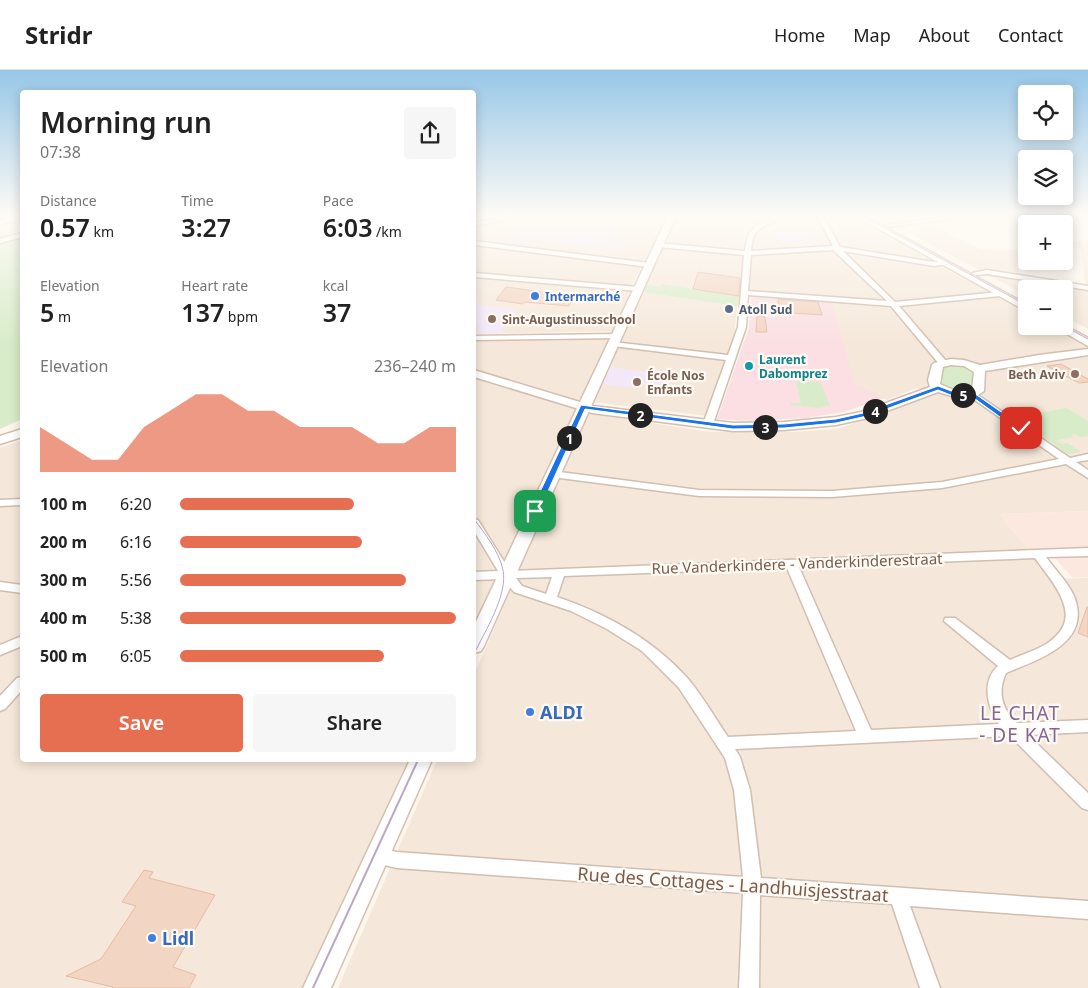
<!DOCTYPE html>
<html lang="en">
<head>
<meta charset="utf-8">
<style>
  :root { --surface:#fff; --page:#f6f6f6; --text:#222; --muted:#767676; --line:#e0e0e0; --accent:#e76f51 }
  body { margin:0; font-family:"Noto Sans",sans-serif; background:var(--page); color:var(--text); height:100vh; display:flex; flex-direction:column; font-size:19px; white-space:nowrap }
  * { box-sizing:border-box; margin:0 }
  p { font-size:16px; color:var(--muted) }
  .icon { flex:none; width:28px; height:28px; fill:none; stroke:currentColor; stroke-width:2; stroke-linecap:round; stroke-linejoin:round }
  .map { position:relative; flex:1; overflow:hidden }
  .details { position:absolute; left:20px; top:20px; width:456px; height:672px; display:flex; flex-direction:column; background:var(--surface); border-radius:5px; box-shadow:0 2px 12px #0003 }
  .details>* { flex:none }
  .tools { position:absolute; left:1018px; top:15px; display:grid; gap:10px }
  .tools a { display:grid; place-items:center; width:55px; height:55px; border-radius:5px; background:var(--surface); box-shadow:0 2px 12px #0003; font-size:25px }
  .pin { position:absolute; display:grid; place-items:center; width:42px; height:42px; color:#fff; margin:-21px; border-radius:10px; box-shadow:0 2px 8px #0006 }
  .km { position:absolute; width:25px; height:25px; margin:-12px; border-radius:50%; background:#222; color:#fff; font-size:14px; line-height:25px; text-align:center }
  .round { display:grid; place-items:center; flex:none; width:52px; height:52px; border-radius:5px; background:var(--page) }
  .headline { display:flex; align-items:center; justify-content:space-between; height:85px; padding:0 20px }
  h1 { font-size:28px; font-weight:600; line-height:38px }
  .metrics { display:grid; grid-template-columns:repeat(3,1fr); gap:8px; height:85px; padding:5px 20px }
  .metrics div { display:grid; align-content:center }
  .metrics b { font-size:25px; font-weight:600 }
  .metrics small { font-size:14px; font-weight:400 }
  .metrics p { font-size:14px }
  .chart { height:140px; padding:10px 20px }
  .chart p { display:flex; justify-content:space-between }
  .chart svg { width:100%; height:90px; margin-top:5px; fill:var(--accent); opacity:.7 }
  .action { display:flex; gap:10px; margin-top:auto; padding:10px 20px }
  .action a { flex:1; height:58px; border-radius:5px; background:var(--accent); color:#fff; font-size:20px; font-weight:600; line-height:58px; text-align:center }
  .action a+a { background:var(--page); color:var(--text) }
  ul { padding:0 20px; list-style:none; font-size:16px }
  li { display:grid; grid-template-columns:80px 60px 1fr; align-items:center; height:38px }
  li i { height:12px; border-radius:6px; background:var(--accent) }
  header { display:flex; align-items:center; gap:30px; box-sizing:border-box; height:70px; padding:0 25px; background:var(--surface); border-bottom:1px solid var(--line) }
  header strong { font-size:24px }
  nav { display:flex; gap:28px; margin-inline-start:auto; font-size:18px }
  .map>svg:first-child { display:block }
  .residential { fill:#f5e8da }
  .commercial { fill:#fde8e0 }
  .education { fill:#f3e8fa }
  .medical { fill:#fbdfe3 }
  .green { fill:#d8ecc9 }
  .building { fill:#f3d5c3; stroke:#e6bba3 }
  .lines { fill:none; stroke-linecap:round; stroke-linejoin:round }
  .minor-casing { stroke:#d1beb0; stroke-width:3 }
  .tertiary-casing { stroke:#d1beb0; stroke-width:3 }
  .secondary-casing { stroke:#d6c0b0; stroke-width:3 }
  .minor { fill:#fff; fill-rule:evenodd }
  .tertiary { fill:#fff; fill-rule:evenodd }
  .secondary { fill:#fff; fill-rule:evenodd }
  .tram-far1 { stroke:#b9a8c9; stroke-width:1 }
  .tram { stroke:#b9a8c9; stroke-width:2 }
  .route { fill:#1a73e8; stroke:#fff }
  .shop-dot { fill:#3f7fe0; stroke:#fffaf3; stroke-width:2 }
  .service-dot { fill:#5c6f8a; stroke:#fffaf3; stroke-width:2 }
  .education-dot { fill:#8d6e63; stroke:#fffaf3; stroke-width:2 }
  .culture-dot { fill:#0f9aa8; stroke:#fffaf3; stroke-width:2 }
  .labels { text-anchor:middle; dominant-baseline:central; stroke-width:4.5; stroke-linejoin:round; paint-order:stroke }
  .far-shop-label { font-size:12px; font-weight:bold; fill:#366cbe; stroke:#fffaf3; text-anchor:start }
  .far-service-label { font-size:12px; font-weight:bold; fill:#4e5e75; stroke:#fffaf3; text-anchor:start }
  .far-education-label { font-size:12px; font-weight:bold; fill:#785e54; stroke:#fffaf3; text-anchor:start }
  .far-culture-label { font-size:12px; font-weight:bold; fill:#0d838f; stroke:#fffaf3; text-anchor:start }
  .street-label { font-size:15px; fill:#7a5c4d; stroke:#fffaf3 }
  .near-shop-label { font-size:18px; font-weight:bold; fill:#366cbe; stroke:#fffaf3; text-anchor:start }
  .near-street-label { font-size:18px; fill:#7a5c4d; stroke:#fffaf3 }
  .near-neighbourhood-label { font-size:19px; letter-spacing:1px; fill:#846695; stroke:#fffaf3 }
</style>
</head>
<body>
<header>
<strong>Stridr</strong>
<nav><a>Home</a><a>Map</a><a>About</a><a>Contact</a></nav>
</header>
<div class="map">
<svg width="1088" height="918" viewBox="0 0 1088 918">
  <rect width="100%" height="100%" fill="#fdf6ec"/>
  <!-- residential -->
  <path class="residential" d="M0 146H22V163L0 169Z
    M531 146H667L646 193 474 171V156Z
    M676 146H850L1026 243V256H1051L1088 276V281L1078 279 1032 285 999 291 1002 293 981 295 941 287 935 290 931 313 928 314 929 316 921 320 917 318 887 330 855 314 826 226 739 219 732 286 708 346 592 332 611 297 617 276 645 221Z
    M877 146 939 147 921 150 980 179 1003 181 1021 179 1019 205 1016 209 1086 219 1081 179 1064 177V173L1088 170V259L1064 246V219H1026V225Z
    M474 175 639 196 641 198 632 215 629 216 474 203Z
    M474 208 630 221 613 261 474 264Z
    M615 269 547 401 474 557V271Z
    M1088 286V441L999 444 1054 509 1088 508V918H338L437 690H474V605L587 343 710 362H791L836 359 880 345 931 325 928 322H939L974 330 981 328 986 309H984V306L986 304 985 302 987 300 996 298 1000 300 1034 293Z
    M22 370V690H411L304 918H0V378Z"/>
  <!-- commercial -->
  <path class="commercial" d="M1088 441V507L1073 508 1051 484H1033L999 444Z"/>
  <!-- education -->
  <path class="education" d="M537 156 586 160 588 158H596L598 156 619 157 611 171 627 173 624 179 527 170 520 176 506 175 517 165 502 162Z
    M778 159 824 163 826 165H812V173L772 172Z
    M474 234H476L518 240 510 248V251H504L503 263H478L479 256H474Z
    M611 297 623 299 672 305 664 327 645 324 648 315 639 314 638 318 603 314Z"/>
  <!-- medical -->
  <path class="medical" d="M751 226 832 232 855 314 885 328 844 342 804 348 755 351 717 349 749 258Z"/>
  <!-- green -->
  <path class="green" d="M22 168V349L0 359V174Z
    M662 214 739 226 738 236 644 222 647 215 660 217Z
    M947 295H964L974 300V319L955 322 939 314 943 297Z
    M796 311 820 312 830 335 819 338 791 335V333H801Z
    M1032 335 1043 342 1066 338 1088 351V366L1080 367 1075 364 1071 365 1074 367 1056 370 1062 374 1067 373 1081 382 1068 384 1003 339Z"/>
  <!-- building -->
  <path class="building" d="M698 202 740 208 739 226 693 219Z
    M506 217 575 226 569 236 525 232 523 234 496 230Z
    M778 229 818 232 822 245 780 242Z
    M757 246 765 247 767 262H756Z
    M1061 294 1088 309V312L1079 313 1047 296Z
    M1087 537H1088V567L1078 563Z
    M144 800 153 802 149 808 215 825 173 897 196 905 189 918H112L113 917 66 906 101 889 136 836 122 832Z"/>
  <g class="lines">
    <defs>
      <path id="minor" d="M22 146V150L0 154V150Z
        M510 146H523L474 156V152Z
        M775 146H782C764 160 753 153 751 181L833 176 817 146H823L840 177 934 192H947V194L934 196 843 181 895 232 1000 222 1004 224 1000 226 899 236 946 291 947 293 943 295H940L891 236 748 225 746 257 713 354 708 357 705 356 703 354 726 290 613 276 609 274 613 272 728 285 738 257 744 185 658 177 655 175 658 173 745 181C747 158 756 155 775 146ZM833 180 887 231 748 221 751 185Z
        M956 146H974L888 157 885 155Z
        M22 163V167L0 173V169Z
        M474 171 649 193 652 195 649 197 474 175Z
        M987 200 1088 216V220L987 204 975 205 972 203Z
        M474 203 638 217 641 219 638 221 474 207Z
        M616 264 620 266 619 268 474 270V266Z
        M972 321 1070 388 1088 384V390L1076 392 1088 400V408L1066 394 942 418 832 427 699 426 552 407 547 404 552 401 699 420 832 421 942 412 1059 389 969 326V322Z
        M22 429V435L0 436V430Z
        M474 449 478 450 510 501 1088 478V486L1046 487C1056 501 1072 516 1076 532 1088 575 1036 590 1006 603 997 623 1002 639 1017 653L1088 650V662L1028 665 1088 723V740L1082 738 1010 666 735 679 740 687 750 720 761 808 1088 831V849L910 836 940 918H920L892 834 760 825 759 918H739L743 823 397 798 371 792 368 786 371 780 377 778 397 782 743 807 734 720 725 688 679 618 642 581 607 559 571 541 514 522 503 509 474 510V502L498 501 474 461ZM1035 488C1049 508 1081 541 1057 565 1046 578 1025 583 1010 590L955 548H945L944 551 998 596C981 611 987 637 999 654L871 660 799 497ZM787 498 856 661 728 667C715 648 703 627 689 610 654 570 607 544 557 527L564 506ZM552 507 546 524 522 516 516 508Z
        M0 512 22 515V523L0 520Z
        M22 566V576L0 585V575Z
        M22 607V620L5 639 0 641V626L17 608Z"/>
      <path id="tertiary" d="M1088 279V285L985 301 984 321 977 326 962 329 938 322 868 348 836 355 784 360 733 361 592 343 474 307V300L593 336 733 353 784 352 836 347 861 342 930 317 928 310 932 295 934 293 951 289 964 290 980 295 1039 285ZM951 295 964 296 974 302 972 319 956 321 940 314 943 297Z
        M22 359V367L0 374V366Z"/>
      <path id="secondary" d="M668 146H676L484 576 481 581 474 583V556Z
        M855 146H865L1026 234V241Z
        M1064 255 1088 268V276L1053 256H1064Z
        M410 690H432L331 918H303Z"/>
    </defs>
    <!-- minor casing -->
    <use href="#minor" class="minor-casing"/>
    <!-- tertiary casing -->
    <use href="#tertiary" class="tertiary-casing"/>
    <!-- secondary casing -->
    <use href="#secondary" class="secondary-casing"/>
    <!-- minor -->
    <use href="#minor" class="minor"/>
    <!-- tertiary -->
    <use href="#tertiary" class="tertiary"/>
    <!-- secondary -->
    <use href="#secondary" class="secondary"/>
    <!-- tram-far1 -->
    <path class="tram-far1" d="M863 146 1026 235
      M474 152 493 149
      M1064 256 1088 269
      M474 449C485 464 499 481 503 500 508 525 485 561 474 584"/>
    <!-- tram -->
    <path class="tram" d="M313 918 418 690"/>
  </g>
  <!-- sky -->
  <linearGradient id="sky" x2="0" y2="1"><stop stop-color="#97c7e8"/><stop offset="0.53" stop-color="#fefbf6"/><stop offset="1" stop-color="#fefbf6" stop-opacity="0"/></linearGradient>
  <rect width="1088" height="274" fill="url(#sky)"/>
  <!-- route -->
  <path class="route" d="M938 316 954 322 974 323 1024 358 1018 360 971 326H953L938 320 867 346 836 353 784 358 733 359 585 339 539 441 535 443 531 441 581 335 733 355 784 354 836 349 863 343Z"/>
  <!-- markers -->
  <g class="shop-dot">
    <circle cx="535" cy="226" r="5"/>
    <circle cx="530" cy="642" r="5"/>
    <circle cx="152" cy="868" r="5"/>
  </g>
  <circle class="service-dot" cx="729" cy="239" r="5"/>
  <g class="education-dot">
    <circle cx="492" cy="249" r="5"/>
    <circle cx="1075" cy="304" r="5"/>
    <circle cx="637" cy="312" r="5"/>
  </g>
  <circle class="culture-dot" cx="749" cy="296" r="5"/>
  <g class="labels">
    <!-- far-shop labels -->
    <g class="far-shop-label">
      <text x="545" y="226">Intermarché</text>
    </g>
    <!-- far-service labels -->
    <g class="far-service-label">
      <text x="739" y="239">Atoll Sud</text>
    </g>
    <!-- far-education labels -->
    <g class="far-education-label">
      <text x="502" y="249">Sint-Augustinusschool</text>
      <text x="1065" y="304" text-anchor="end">Beth Aviv</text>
      <text x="647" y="305">École Nos<tspan x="647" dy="14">Enfants</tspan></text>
    </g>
    <!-- far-culture labels -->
    <g class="far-culture-label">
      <text x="759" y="289">Laurent<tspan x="759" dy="14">Dabomprez</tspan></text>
    </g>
    <!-- street labels -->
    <g class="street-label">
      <text transform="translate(797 493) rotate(-2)">Rue Vanderkindere - Vanderkinderestraat</text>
    </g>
    <!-- near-shop labels -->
    <g class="near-shop-label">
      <text x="540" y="642">ALDI</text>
      <text x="162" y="868">Lidl</text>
    </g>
    <!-- near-street labels -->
    <g class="near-street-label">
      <text transform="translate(733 814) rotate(4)">Rue des Cottages - Landhuisjesstraat</text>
    </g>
    <!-- near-neighbourhood labels -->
    <g class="near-neighbourhood-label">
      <text x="1020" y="643">LE CHAT<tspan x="1020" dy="22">- DE KAT</tspan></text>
    </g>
  </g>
</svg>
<div class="tools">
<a><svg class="icon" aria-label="locate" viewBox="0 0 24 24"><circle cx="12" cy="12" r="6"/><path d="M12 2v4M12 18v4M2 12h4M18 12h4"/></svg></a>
<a><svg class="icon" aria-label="layers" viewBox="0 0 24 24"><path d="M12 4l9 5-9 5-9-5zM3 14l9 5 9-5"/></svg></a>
<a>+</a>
<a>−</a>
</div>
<div class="pin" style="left:535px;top:441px;background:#1e9e55"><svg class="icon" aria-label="arrive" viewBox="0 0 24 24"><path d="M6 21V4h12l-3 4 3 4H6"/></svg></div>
<div class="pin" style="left:1021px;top:358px;background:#d93025"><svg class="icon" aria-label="check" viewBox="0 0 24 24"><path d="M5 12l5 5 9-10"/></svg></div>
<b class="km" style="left:569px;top:368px">1</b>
<b class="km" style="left:640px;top:345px">2</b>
<b class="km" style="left:765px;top:357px">3</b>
<b class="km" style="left:875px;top:341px">4</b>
<b class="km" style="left:963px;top:325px">5</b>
<section class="details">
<div class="headline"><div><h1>Morning run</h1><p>07:38</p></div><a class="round"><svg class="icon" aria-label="share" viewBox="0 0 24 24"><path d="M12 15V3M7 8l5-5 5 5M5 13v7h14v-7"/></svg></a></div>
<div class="metrics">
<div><p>Distance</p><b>0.57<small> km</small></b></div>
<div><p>Time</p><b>3:27</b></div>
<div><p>Pace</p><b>6:03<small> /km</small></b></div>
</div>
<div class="metrics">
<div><p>Elevation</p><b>5<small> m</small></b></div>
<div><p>Heart rate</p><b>137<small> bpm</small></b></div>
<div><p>kcal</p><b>37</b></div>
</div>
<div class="chart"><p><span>Elevation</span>236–240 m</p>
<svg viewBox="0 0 160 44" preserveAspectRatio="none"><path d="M0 44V22L10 30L20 38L30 38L40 22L50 14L60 6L70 6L80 14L90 14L100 22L110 22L120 22L130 30L140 30L150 22L160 22V44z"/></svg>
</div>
<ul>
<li><b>100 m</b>6:20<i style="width:63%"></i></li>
<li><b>200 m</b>6:16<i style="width:66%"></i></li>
<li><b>300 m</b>5:56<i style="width:82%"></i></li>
<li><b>400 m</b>5:38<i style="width:100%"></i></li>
<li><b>500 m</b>6:05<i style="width:74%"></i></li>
</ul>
<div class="action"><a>Save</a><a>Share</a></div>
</section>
</div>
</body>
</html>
